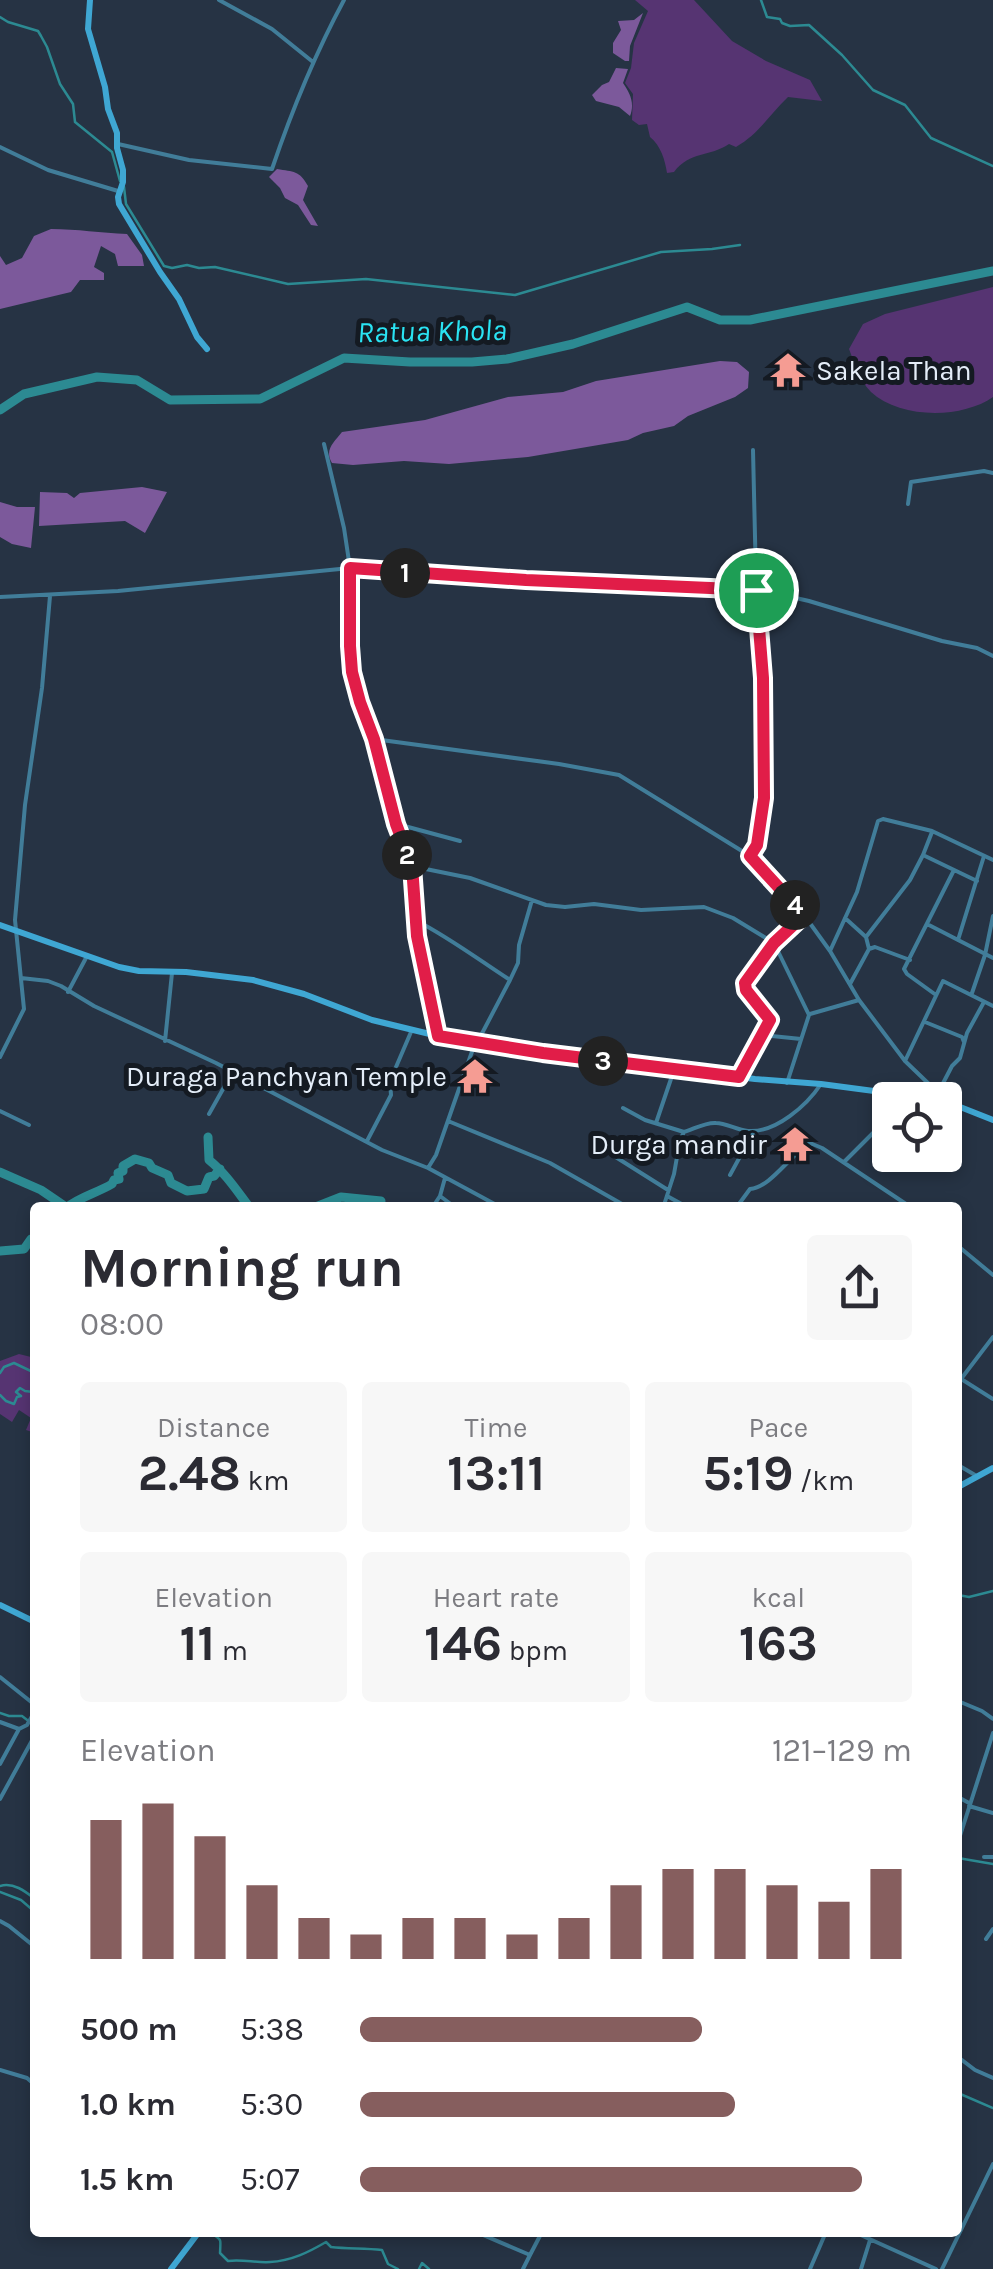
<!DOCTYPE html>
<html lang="en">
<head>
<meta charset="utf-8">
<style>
  :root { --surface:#fff; --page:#f7f7f7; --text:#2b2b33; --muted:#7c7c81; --accent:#865e5e }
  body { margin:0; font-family:Karla,sans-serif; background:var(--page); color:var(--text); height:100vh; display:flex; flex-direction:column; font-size:38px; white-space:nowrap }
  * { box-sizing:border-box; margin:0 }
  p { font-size:32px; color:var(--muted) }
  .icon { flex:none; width:55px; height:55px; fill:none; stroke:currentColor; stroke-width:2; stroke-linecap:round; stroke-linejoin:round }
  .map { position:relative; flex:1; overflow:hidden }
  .side { position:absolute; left:30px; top:1202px; width:932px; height:1035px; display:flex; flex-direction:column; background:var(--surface); border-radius:10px; box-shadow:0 5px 15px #0003 }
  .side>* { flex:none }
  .buttons { position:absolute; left:872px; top:1082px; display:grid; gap:20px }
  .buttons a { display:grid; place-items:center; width:90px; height:90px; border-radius:10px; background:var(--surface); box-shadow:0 5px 15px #0003; font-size:50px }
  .pin { position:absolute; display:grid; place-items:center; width:85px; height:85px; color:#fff; margin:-42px; border:5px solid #fff; border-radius:50%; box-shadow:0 2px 10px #0007 }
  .km { position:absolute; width:50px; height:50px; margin:-25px; border-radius:50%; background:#222; color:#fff; font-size:28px; line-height:50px; text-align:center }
  .round { display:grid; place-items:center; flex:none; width:105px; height:105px; border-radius:10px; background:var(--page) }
  .headline { display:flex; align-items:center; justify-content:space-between; height:170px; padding:0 50px }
  h1 { font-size:55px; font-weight:700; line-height:75px }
  .figures { display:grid; grid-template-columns:repeat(3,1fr); gap:15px; height:170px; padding:10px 50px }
  .figures div { display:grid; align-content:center; border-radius:10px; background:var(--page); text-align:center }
  .figures b { font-size:50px; font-weight:700 }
  .figures small { font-size:28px; font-weight:400 }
  .figures p { font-size:28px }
  .chart { height:280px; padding:20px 50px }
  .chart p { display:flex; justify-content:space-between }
  .chart svg { width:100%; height:180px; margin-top:10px; stroke:var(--accent); stroke-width:6 }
  ul { padding:0 50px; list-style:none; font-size:32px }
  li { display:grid; grid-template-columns:160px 120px 1fr; align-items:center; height:75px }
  li i { height:25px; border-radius:12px; background:var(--accent) }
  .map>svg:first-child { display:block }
  .green { fill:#563472 }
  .forest { fill:#7c599b }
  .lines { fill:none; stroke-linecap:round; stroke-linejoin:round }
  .stream { stroke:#2c8a92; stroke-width:2.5 }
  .river { stroke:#2c8a92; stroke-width:9 }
  .street { stroke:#417d99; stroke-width:4 }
  .secondary { stroke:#3fa7d3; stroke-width:6 }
  .route-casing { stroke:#fff; stroke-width:20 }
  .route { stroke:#e11d48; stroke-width:12 }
  .labels { text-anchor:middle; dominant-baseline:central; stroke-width:10; stroke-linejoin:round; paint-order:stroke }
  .poi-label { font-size:28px; fill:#e4edf8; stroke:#141a22; text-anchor:end }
  .water-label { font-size:30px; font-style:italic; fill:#2ae3f3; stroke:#141a22 }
</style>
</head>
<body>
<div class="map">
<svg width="993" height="2269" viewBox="0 0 993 2269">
  <rect width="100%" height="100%" fill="#263344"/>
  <!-- green -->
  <path class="green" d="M635 0H694L732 41 766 61 810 80 822 101 788 97C769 115 759 134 736 147L729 144C710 157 690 151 674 172L667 173C665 160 661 146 650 137L647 124 639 125 632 120 633 94 625 83 631 68 634 43 648 11Z
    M993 287V397C962 419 900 419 871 392 859 380 855 364 849 349L863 324 885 314Z
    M19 1354 35 1358V1433L26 1430 31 1418 19 1410 12 1422 0 1414V1361Z"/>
  <!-- forest -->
  <path class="forest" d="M643 13 630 46 629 61H625L613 53V43L621 30 618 21 634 20Z
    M616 68 628 69 623 83C630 93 635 103 630 116L619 107 596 101 592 95 602 85 609 82Z
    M277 169C294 172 299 170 308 186L303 200 318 226 311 225 298 205 285 198 280 188 269 177Z
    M51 229C77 229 101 233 127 234L142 255 144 266H118L115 254 101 246 94 267 104 273V280H80L71 292 0 309V256L6 265 22 258 34 236Z
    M720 361 737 362 749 372 748 388 735 397 688 416 674 426 643 433 628 440 528 457 449 464 404 461 353 465 332 463C324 450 334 442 342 432L425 420 508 397 563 392 596 381Z
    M142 487 167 492 145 533 125 521 39 526 40 492 67 493 74 498 80 493Z
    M0 502 17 507H35L31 548 12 544 0 537Z"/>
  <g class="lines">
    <!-- stream -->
    <path class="stream" d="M761 0 767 17 780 19 782 23 790 26 809 25 842 55 873 90 905 105 931 138 993 166
      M0 17 8 22 38 31 41 36 47 47 60 84 73 104 75 122 112 152 120 181
      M124 187 126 204 164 266 172 268 187 265 199 268 215 267 288 284 366 279 515 295 661 252 712 249 740 245
      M0 1373 4 1367 14 1363 35 1373
      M0 1395 6 1401 14 1404 17 1397 21 1396 16 1392 20 1388 25 1391 33 1392 35 1396
      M958 1595 969 1597 993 1591
      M0 1713 9 1716H22L35 1726
      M958 1858 993 1864
      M0 1886C13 1882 25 1891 35 1899
      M0 1892 21 1900 35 1912
      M958 2093 993 2108
      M211 2232C221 2242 221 2235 220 2253L228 2261C242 2259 256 2263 270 2262 291 2261 309 2252 326 2242L331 2247C348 2249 364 2248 382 2250L388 2264 398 2269
      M419 2269 422 2263 429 2269"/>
    <!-- river -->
    <path class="river" d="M0 410 24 394 97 377 137 380 170 400 260 399 344 358 410 362H472L507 359 573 344 687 307 720 320H750L993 271
      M208 1137 209 1160C224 1172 235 1188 247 1204L246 1208
      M0 1172 41 1190 66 1207
      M66 1208C79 1197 97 1193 112 1184L114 1180 119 1179 118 1173 123 1171V1166L135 1159 149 1163 152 1168 168 1175 171 1183 187 1191 204 1189 209 1177 214 1176 220 1169
      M313 1208 341 1197 381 1201
      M0 1251 24 1249 31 1239 35 1240"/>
    <!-- street -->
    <path class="street" d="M219 0 272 29 313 62
      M118 144 189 160 272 169C292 110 315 54 344 0
      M0 147 48 170 118 191
      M324 444 344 528 350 568V646L352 672 359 703 374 739 396 824 411 866 417 935 438 1036
      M908 504 911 482 984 471 993 473
      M0 597 118 591 350 568 436 575 756 589 809 601 942 641 977 648 993 656
      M374 739 559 764 619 775 750 856 804 915 830 951 859 1000 905 1061 930 1085 939 1099 940 1089 952 1066 960 1058 967 1033 984 1002
      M397 824 460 841
      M923 855 932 832
      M750 856 757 845 765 799 763 677 757 623 753 450
      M411 866 470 878 546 905 565 907 594 904 641 910 704 907 733 918 774 943 809 1015 787 1083
      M845 918 866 937 869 949 875 947 910 960
      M417 921C450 938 479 960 510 980L478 1041
      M927 924 993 958
      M866 937 910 880 923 855 977 881
      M958 940 984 856
      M830 951 857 892 878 821 883 819 932 831 993 860
      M21 978 48 981 61 986 94 1006 216 1063 382 1150 428 1168 502 1208
      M510 980 518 963 519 945 532 900
      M850 984 869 949
      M68 992 87 956
      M972 993 985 955 993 916
      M936 995 907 974 904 969 954 870
      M810 1014 859 1000
      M925 1022 962 1037 964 1042
      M762 1035 770 1020 746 990 745 983 774 943 804 915
      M165 1041 172 973
      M0 1057 24 1009 15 920 25 805 42 688 50 596
      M905 1061 943 981 993 1006
      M739 1077 762 1035 801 1039
      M623 1108 645 1120 684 1132
      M0 1111 29 1125
      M209 1114 232 1073
      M448 1121 550 1163 629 1208
      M656 1123 674 1070
      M367 1141 391 1095 390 1081 411 1032
      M614 1156 668 1190
      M844 1162 875 1131 890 1111
      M428 1168 436 1155 475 1043
      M730 1175 754 1131
      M440 1196 456 1208
      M667 1196 689 1208
      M432 1208 440 1196 445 1178
      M663 1208 674 1174 680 1140 684 1132C694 1129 706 1122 716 1123 726 1123 737 1130 748 1131 776 1133 807 1105 821 1084
      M736 1208 750 1189C771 1187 789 1156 810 1143L822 1148 912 1208
      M958 1246 993 1275
      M958 1377 993 1399
      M961 1379 993 1337
      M958 1465 975 1475
      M0 1677 35 1705
      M958 1701 982 1711 993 1719
      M0 1722 19 1729
      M0 1764 19 1729 27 1725 35 1711
      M958 1797 969 1803
      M0 1799 35 1735
      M969 1806 993 1813
      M958 1842 993 1733
      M984 1857H993
      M0 1921 9 1926 35 1947
      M986 1939 993 1929
      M958 2057 975 2070 993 2078
      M0 2070 27 2078 35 2085
      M476 2232 530 2255 542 2232
      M854 2232 936 2269
      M523 2269 530 2255
      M810 2269 826 2232
      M861 2269 870 2240
      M942 2269 993 2164"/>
    <!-- secondary -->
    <path class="secondary" d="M90 0 88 29 105 87 108 109 117 133V148L123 170V182L118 197 119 204 160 272 179 299 197 337 207 349
      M0 925 119 967 139 971 186 972 253 980 304 994 372 1020 438 1036 543 1053 755 1079 821 1084 942 1100
      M945 1101 993 1120
      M958 1487 993 1468
      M0 1605 35 1622
      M171 2269 199 2232"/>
  </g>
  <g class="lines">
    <defs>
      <path id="route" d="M350 568 526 580 756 590 763 678 764 798 757 845 750 856 804 915 774 943 745 983 746 990 770 1020 739 1077 543 1053 438 1036 417 936 412 866 396 824 374 739 360 702 352 672 350 646Z"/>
    </defs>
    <!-- route casing -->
    <use href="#route" class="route-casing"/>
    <!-- route -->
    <use href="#route" class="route"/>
  </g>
  <!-- icons -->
  <defs>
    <symbol id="temple-bare" viewBox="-9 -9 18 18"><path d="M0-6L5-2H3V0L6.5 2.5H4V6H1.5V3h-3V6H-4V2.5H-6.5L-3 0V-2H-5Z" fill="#f59c93" stroke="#141a22" stroke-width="2.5" paint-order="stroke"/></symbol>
  </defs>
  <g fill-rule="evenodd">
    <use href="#temple-bare" x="763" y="345" width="50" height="50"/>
    <use href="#temple-bare" x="450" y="1051" width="50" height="50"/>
    <use href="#temple-bare" x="770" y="1119" width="50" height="50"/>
  </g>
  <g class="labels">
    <!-- poi labels -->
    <g class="poi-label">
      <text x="816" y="370" text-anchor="start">Sakela Than</text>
      <text x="447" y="1076">Duraga Panchyan Temple</text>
      <text x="767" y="1144">Durga mandir</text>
    </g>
    <!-- water labels -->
    <g class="water-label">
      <text transform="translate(432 331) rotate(-1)">Ratua Khola</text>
    </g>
  </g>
</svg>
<div class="buttons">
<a><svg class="icon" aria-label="locate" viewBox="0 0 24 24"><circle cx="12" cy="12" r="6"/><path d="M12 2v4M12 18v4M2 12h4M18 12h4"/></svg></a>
</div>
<div class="pin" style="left:756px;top:590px;background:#1e9e55"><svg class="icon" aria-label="arrive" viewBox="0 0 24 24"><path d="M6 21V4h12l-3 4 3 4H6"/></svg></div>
<b class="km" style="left:405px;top:573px">1</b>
<b class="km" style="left:407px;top:855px">2</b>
<b class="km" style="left:603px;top:1061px">3</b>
<b class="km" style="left:795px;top:905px">4</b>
<section class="side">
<div class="headline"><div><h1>Morning run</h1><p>08:00</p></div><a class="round"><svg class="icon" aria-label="share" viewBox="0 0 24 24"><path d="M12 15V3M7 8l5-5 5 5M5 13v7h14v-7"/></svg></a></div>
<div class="figures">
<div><p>Distance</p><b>2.48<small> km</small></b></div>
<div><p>Time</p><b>13:11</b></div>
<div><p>Pace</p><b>5:19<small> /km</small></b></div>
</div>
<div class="figures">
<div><p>Elevation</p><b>11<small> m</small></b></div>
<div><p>Heart rate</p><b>146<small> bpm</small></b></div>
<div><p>kcal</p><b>163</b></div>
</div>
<div class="chart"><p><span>Elevation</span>121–129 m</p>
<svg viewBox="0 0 160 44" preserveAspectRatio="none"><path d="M5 44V10M15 44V6M25 44V14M35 44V26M45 44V34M55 44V38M65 44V34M75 44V34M85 44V38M95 44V34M105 44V26M115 44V22M125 44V22M135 44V26M145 44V30M155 44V22"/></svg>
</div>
<ul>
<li><b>500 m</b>5:38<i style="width:62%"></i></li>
<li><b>1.0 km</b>5:30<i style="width:68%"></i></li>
<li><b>1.5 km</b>5:07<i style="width:91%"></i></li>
</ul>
</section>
</div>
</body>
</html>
